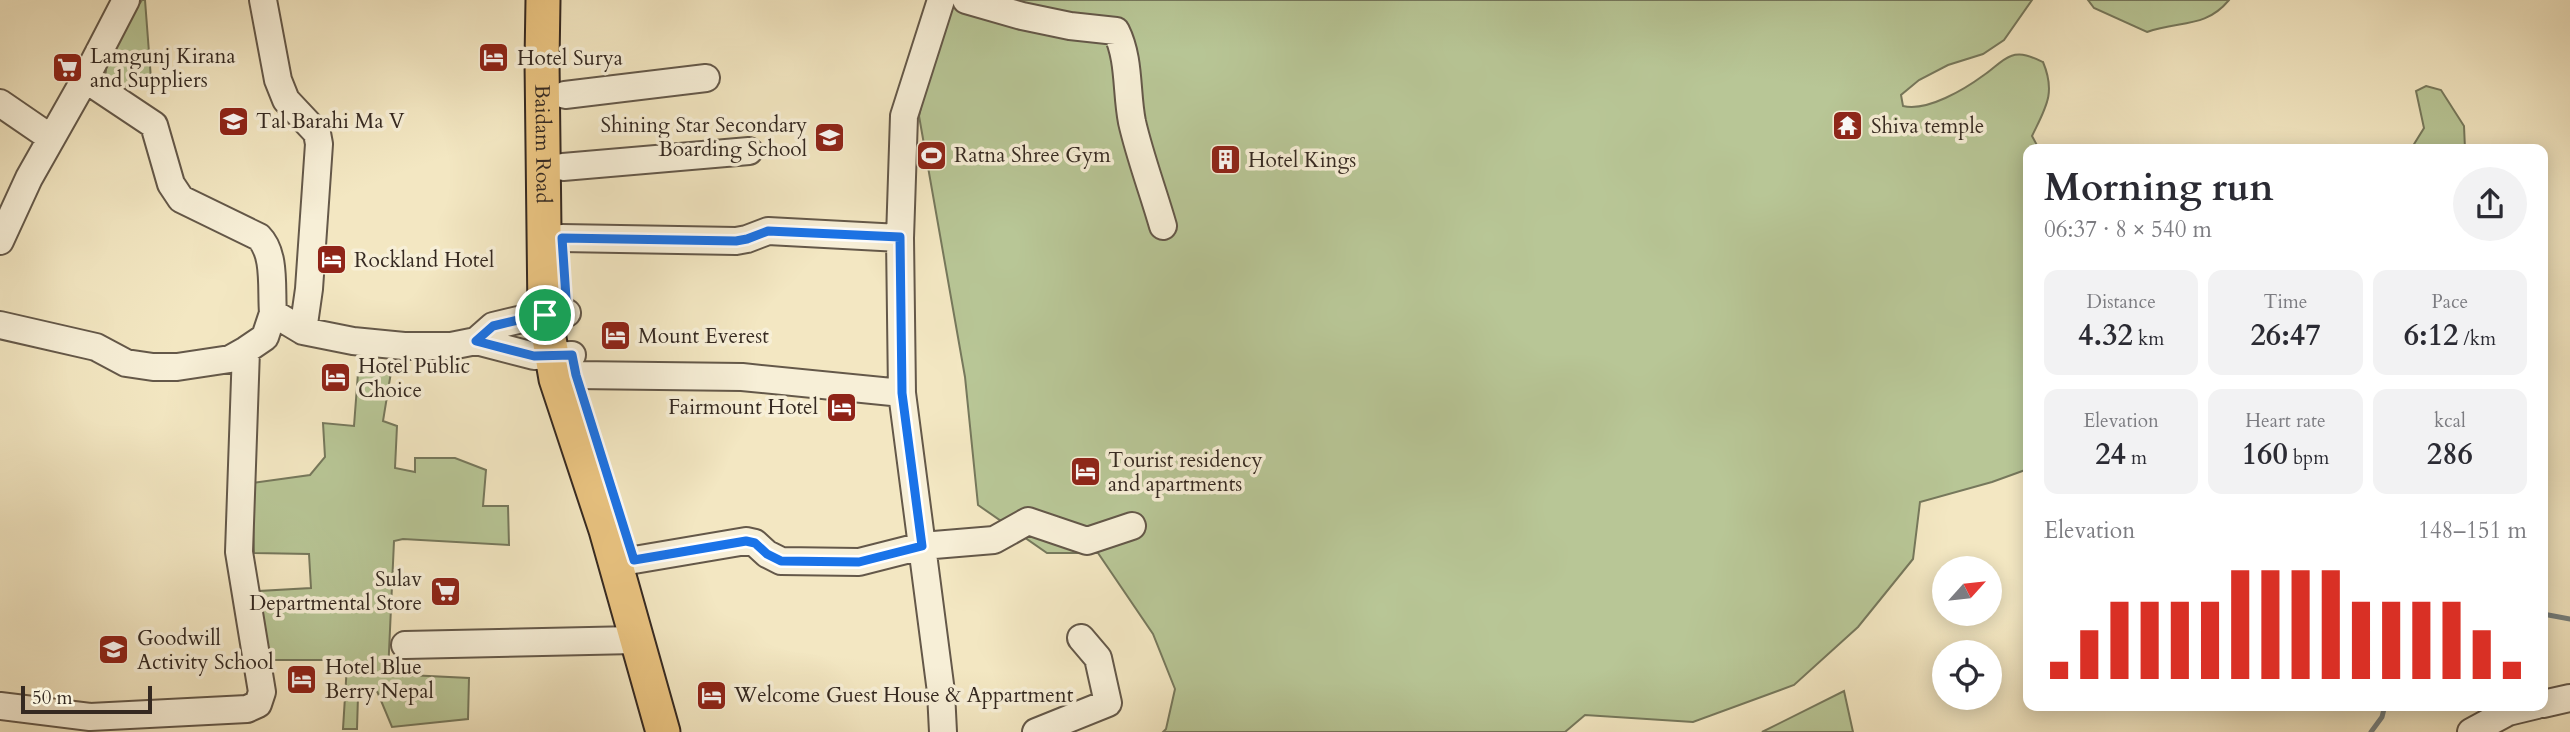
<!DOCTYPE html>
<html lang="en">
<head>
<meta charset="utf-8">
<style>
  :root { --surface:#fff; --page:#f2f2f3; --text:#2b2b33; --muted:#7c7c81; --accent:#d93025 }
  body { margin:0; font-family:Cardo,serif; background:var(--page); color:var(--text); height:100vh; display:flex; flex-direction:column; font-size:26px; white-space:nowrap }
  * { box-sizing:border-box; margin:0 }
  p { font-size:23px; color:var(--muted) }
  .icon { flex:none; width:38px; height:38px; fill:none; stroke:currentColor; stroke-width:2; stroke-linecap:round; stroke-linejoin:round }
  .map { position:relative; flex:1; overflow:hidden }
  .sheet { position:absolute; left:2023px; top:144px; width:525px; height:567px; display:flex; flex-direction:column; background:var(--surface); border-radius:14px; box-shadow:0 4px 18px #0003 }
  .sheet>* { flex:none }
  .needle { width:46px; rotate:63deg }
  .fabs { position:absolute; left:1932px; top:556px; display:grid; gap:14px }
  .fabs a { display:grid; place-items:center; width:70px; height:70px; border-radius:50%; background:var(--surface); box-shadow:0 4px 18px #0003; font-size:35px }
  .scale { position:absolute; left:21px; bottom:18px; width:131px; box-sizing:border-box; padding-left:7px; border:4px solid #352921; border-top:0; font-size:19px; line-height:24px; white-space:nowrap; color:#352921; -webkit-text-stroke:5px #f7efd7; paint-order:stroke }
  .pin { position:absolute; display:grid; place-items:center; width:60px; height:60px; color:#fff; margin:-30px; border:4px solid #fff; border-radius:50%; box-shadow:0 2px 7px #0007 }
  .round { display:grid; place-items:center; flex:none; width:74px; height:74px; border-radius:37px; background:var(--page) }
  .summary { display:flex; align-items:center; justify-content:space-between; height:119px; padding:0 21px }
  h1 { font-size:38px; font-weight:600; line-height:52px }
  .figures { display:grid; grid-template-columns:repeat(3,1fr); gap:10px; height:119px; padding:7px 21px }
  .figures div { display:grid; align-content:center; border-radius:14px; background:var(--page); text-align:center }
  .figures b { font-size:30px; font-weight:600 }
  .figures small { font-size:19px; font-weight:400 }
  .figures p { font-size:19px }
  .chart { height:196px; padding:14px 21px }
  .chart p { display:flex; justify-content:space-between }
  .chart svg { width:100%; height:126px; margin-top:7px; stroke:var(--accent); stroke-width:6 }
  .map>svg:first-child { display:block }
  .green { fill:#b8c696; stroke:#76785c; stroke-width:2 }
  .lines { fill:none; stroke-linecap:round; stroke-linejoin:round }
  .stream { stroke:#768180; stroke-width:5 }
  .minor-casing { stroke:#645849; stroke-width:30 }
  .major-casing { stroke:#352921; stroke-width:37 }
  .minor { stroke:#f7efd7; stroke-width:26 }
  .major { stroke:#eac481; stroke-width:33 }
  .route-casing { stroke:#fff; stroke-width:14 }
  .route { stroke:#1a73e8; stroke-width:9 }
  .labels { text-anchor:middle; dominant-baseline:central; stroke-width:7; stroke-linejoin:round; paint-order:stroke }
  .poi-label { font-size:21px; fill:#352921; stroke:#f7efd7; text-anchor:start }
  .street-label { font-size:21px; fill:#352921; stroke:#f7efd7 }
</style>
</head>
<body>
<div class="map">
<svg width="2570" height="732" viewBox="0 0 2570 732">
  <rect width="100%" height="100%" fill="#f3e7c2"/>
  <filter id="stains"><feTurbulence type="fractalNoise" baseFrequency=".00286" numOctaves="4"/><feColorMatrix values="0 0 0 0 .2 0 0 0 0 .09 0 0 0 0 .02 0 0 0 .5 -.17"/></filter>
  <radialGradient id="worn" r=".72"><stop offset=".6" stop-color="#630" stop-opacity="0"/><stop offset="1" stop-color="#630" stop-opacity=".3"/></radialGradient>
  <!-- green -->
  <path class="green" d="M142 0H145L151 79 129 87 119 85 114 78 106 77C103 50 128 22 142 0Z
    M956 0H2032L2004 40 1983 54 1948 65 1919 80 1901 95 1903 106C1927 112 1965 89 1984 75 1992 70 2002 59 2011 56 2022 52 2032 57 2043 62 2056 93 2046 107 2032 136L2039 149H2028V469L1992 482 1920 502 1913 559 1858 627 1794 685 1693 722 1585 715 1565 732H1163L1166 729 1175 689 1153 634 1098 553H1047L978 505 965 377 919 116 939 23Z
    M2088 0H2229C2205 29 2179 20 2147 32L2094 8Z
    M2426 86 2441 90 2464 126 2465 149H2411L2424 128 2416 91Z
    M359 360 392 366 383 421 397 426 395 468 415 472V458H455L486 470 483 506H508L509 545 403 539 394 541 388 674 469 678 468 719 392 727 377 691 358 696 357 729H343L347 665 336 660H267L259 591 311 588 309 554 254 553 252 483 310 475 325 457 323 423 354 426Z
    M1844 691 1853 732H1762Z"/>
  <g class="lines">
    <!-- stream -->
    <path class="stream" d="M2543 614 2570 619
      M2371 732 2382 717 2385 705"/>
    <defs>
      <path id="minor" d="M263 0 278 80 286 100 317 133 319 144 309 289 303 331
        M941 0 904 116 900 238 902 393 941 692 943 732
        M966 0 1022 16 1070 26 1116 31C1130 59 1126 92 1132 122 1140 157 1153 191 1163 226
        M85 79 154 125 171 184 181 199 259 237C276 254 271 289 273 313
        M565 95 706 78
        M0 103 51 138
        M563 167 749 151
        M562 238 736 241 747 239 768 231 900 238
        M0 241 29 178 85 79 126 0
        M0 325 96 347 126 363 153 367H177L230 359 246 350 265 337 273 313 303 331 353 341 404 346H451L476 341 534 356 572 355
        M476 341 493 326 531 317 567 313
        M576 375 742 377 902 393
        M634 560 746 541 755 543 767 554 781 561 859 562 922 546 994 540 1028 521 1087 541 1132 526
        M405 645 635 640
        M2543 704 2570 698
        M0 706 90 717 247 709 258 704 262 692 239 552 246 350
        M1036 732 1108 703 1098 658 1081 638
        M2471 732 2508 712 2537 705"/>
      <g id="major">
        <path id="s1" d="M543 0 542 61 545 315 556 379 606 530 663 732"/>
      </g>
    </defs>
    <!-- minor casing -->
    <use href="#minor" class="minor-casing"/>
    <!-- major casing -->
    <use href="#major" class="major-casing"/>
    <!-- minor -->
    <use href="#minor" class="minor"/>
    <!-- major -->
    <use href="#major" class="major"/>
  </g>
  <g class="lines">
    <defs>
      <path id="route" d="M768 231 900 237 902 393 922 546 859 562 781 561 767 554 755 543 746 541 634 560 576 375 572 355 534 356 476 341 493 326 531 317 567 313 562 238 736 241 747 239Z"/>
    </defs>
    <!-- route casing -->
    <use href="#route" class="route-casing"/>
    <!-- route -->
    <use href="#route" class="route"/>
  </g>
  <!-- icons -->
  <defs>
    <symbol id="hotel-square" viewBox="-11 -11 22 22"><rect x="-9" y="-9" width="18" height="18" rx="4" fill="#8f2418" stroke="#f7efd7"/><path d="M-6-4.5h1.5V1H6V5H4.5V3h-9V5H-6ZM-4 0a1.8 1.8 0 1 1 3.6 0ZM.5 0V-2.5h3Q6-2.5 6 0Z" fill="#fff"/></symbol>
    <symbol id="supermarket-square" viewBox="-11 -11 22 22"><rect x="-9" y="-9" width="18" height="18" rx="4" fill="#8f2418" stroke="#f7efd7"/><path d="M-6-5.5h2.5l.6 2H6L4.5 2H-2.5L-4.4-4H-6ZM-1.5 3.2a1.3 1.3 0 1 0 .1 0ZM3 3.2a1.3 1.3 0 1 0 .1 0Z" fill="#fff"/></symbol>
    <symbol id="school-square" viewBox="-11 -11 22 22"><rect x="-9" y="-9" width="18" height="18" rx="4" fill="#8f2418" stroke="#f7efd7"/><path d="M0-5L7-2L0 1L-7-2ZM-4 1L0 2.5L4 1V4Q0 6-4 4Z" fill="#fff"/></symbol>
    <symbol id="temple-square" viewBox="-11 -11 22 22"><rect x="-9" y="-9" width="18" height="18" rx="4" fill="#8f2418" stroke="#f7efd7"/><path d="M0-6L5-2H3V0L6.5 2.5H4V6H1.5V3h-3V6H-4V2.5H-6.5L-3 0V-2H-5Z" fill="#fff"/></symbol>
    <symbol id="stadium-square" viewBox="-11 -11 22 22"><rect x="-9" y="-9" width="18" height="18" rx="4" fill="#8f2418" stroke="#f7efd7"/><path d="M0-5a6.5 5 0 1 0 0 10a6.5 5 0 1 0 0-10ZM-3.5-1.8h7v3.6h-7Z" fill="#fff"/></symbol>
    <symbol id="building-square" viewBox="-11 -11 22 22"><rect x="-9" y="-9" width="18" height="18" rx="4" fill="#8f2418" stroke="#f7efd7"/><path d="M-4-6H4V6H1V3H-1V6H-4ZM-2.5-4.3h1.7v1.8h-1.7ZM.8-4.3h1.7v1.8H.8ZM-2.5-1h1.7V.8h-1.7ZM.8-1h1.7V.8H.8Z" fill="#fff"/></symbol>
  </defs>
  <g fill-rule="evenodd">
    <use href="#hotel-square" x="476" y="40" width="35" height="35"/>
    <use href="#supermarket-square" x="50" y="50" width="35" height="35"/>
    <use href="#school-square" x="216" y="104" width="35" height="35"/>
    <use href="#temple-square" x="1830" y="108" width="35" height="35"/>
    <use href="#school-square" x="812" y="120" width="35" height="35"/>
    <use href="#stadium-square" x="914" y="138" width="35" height="35"/>
    <use href="#building-square" x="1208" y="142" width="35" height="35"/>
    <use href="#hotel-square" x="314" y="242" width="35" height="35"/>
    <use href="#hotel-square" x="598" y="318" width="35" height="35"/>
    <use href="#hotel-square" x="318" y="360" width="35" height="35"/>
    <use href="#hotel-square" x="824" y="390" width="35" height="35"/>
    <use href="#hotel-square" x="1068" y="454" width="35" height="35"/>
    <use href="#supermarket-square" x="428" y="574" width="35" height="35"/>
    <use href="#school-square" x="96" y="632" width="35" height="35"/>
    <use href="#hotel-square" x="284" y="662" width="35" height="35"/>
    <use href="#hotel-square" x="694" y="678" width="35" height="35"/>
  </g>
  <g class="labels">
    <!-- poi labels -->
    <g class="poi-label">
      <text x="90" y="56">Lamgunj Kirana<tspan x="90" dy="24">and Suppliers</tspan></text>
      <text x="517" y="58">Hotel Surya</text>
      <text x="256" y="121">Tal Barahi Ma V</text>
      <text x="807" y="125" text-anchor="end">Shining Star Secondary<tspan x="807" dy="24">Boarding School</tspan></text>
      <text x="1871" y="126">Shiva temple</text>
      <text x="954" y="155">Ratna Shree Gym</text>
      <text x="1248" y="160">Hotel Kings</text>
      <text x="354" y="260">Rockland Hotel</text>
      <text x="638" y="336">Mount Everest</text>
      <text x="358" y="366">Hotel Public<tspan x="358" dy="24">Choice</tspan></text>
      <text x="818" y="407" text-anchor="end">Fairmount Hotel</text>
      <text x="1108" y="460">Tourist residency<tspan x="1108" dy="24">and apartments</tspan></text>
      <text x="422" y="579" text-anchor="end">Sulav<tspan x="422" dy="24">Departmental Store</tspan></text>
      <text x="137" y="638">Goodwill<tspan x="137" dy="24">Activity School</tspan></text>
      <text x="325" y="667">Hotel Blue<tspan x="325" dy="24">Berry Nepal</tspan></text>
      <text x="734" y="695">Welcome Guest House &amp; Appartment</text>
    </g>
    <!-- street labels -->
    <g class="street-label">
      <text stroke="none"><textPath href="#s1" startOffset="144">Baidam Road</textPath></text>
    </g>
  </g>
  <rect width="100%" height="100%" filter="url(#stains)"/>
  <rect width="100%" height="100%" fill="url(#worn)"/>
</svg>
<div class="fabs">
<a><svg class="needle" viewBox="-14 -14 28 28"><path d="M0-13l5 13h-10z" fill="#e53935"/><path d="M0 13l5-13h-10z" fill="#7c7c81"/></svg></a>
<a><svg class="icon" aria-label="locate" viewBox="0 0 24 24"><circle cx="12" cy="12" r="6"/><path d="M12 2v4M12 18v4M2 12h4M18 12h4"/></svg></a>
</div>
<div class="scale">50 m</div>
<div class="pin" style="left:545px;top:315px;background:#1e9e55"><svg class="icon" aria-label="arrive" viewBox="0 0 24 24"><path d="M6 21V4h12l-3 4 3 4H6"/></svg></div>
<section class="sheet">
<div class="summary"><div><h1>Morning run</h1><p>06:37 · 8 × 540 m</p></div><a class="round"><svg class="icon" aria-label="share" viewBox="0 0 24 24"><path d="M12 15V3M7 8l5-5 5 5M5 13v7h14v-7"/></svg></a></div>
<div class="figures">
<div><p>Distance</p><b>4.32<small> km</small></b></div>
<div><p>Time</p><b>26:47</b></div>
<div><p>Pace</p><b>6:12<small> /km</small></b></div>
</div>
<div class="figures">
<div><p>Elevation</p><b>24<small> m</small></b></div>
<div><p>Heart rate</p><b>160<small> bpm</small></b></div>
<div><p>kcal</p><b>286</b></div>
</div>
<div class="chart"><p><span>Elevation</span>148–151 m</p>
<svg viewBox="0 0 160 44" preserveAspectRatio="none"><path d="M5 44V38M15 44V27M25 44V17M35 44V17M45 44V17M55 44V17M65 44V6M75 44V6M85 44V6M95 44V6M105 44V17M115 44V17M125 44V17M135 44V17M145 44V27M155 44V38"/></svg>
</div>
</section>
</div>
</body>
</html>
